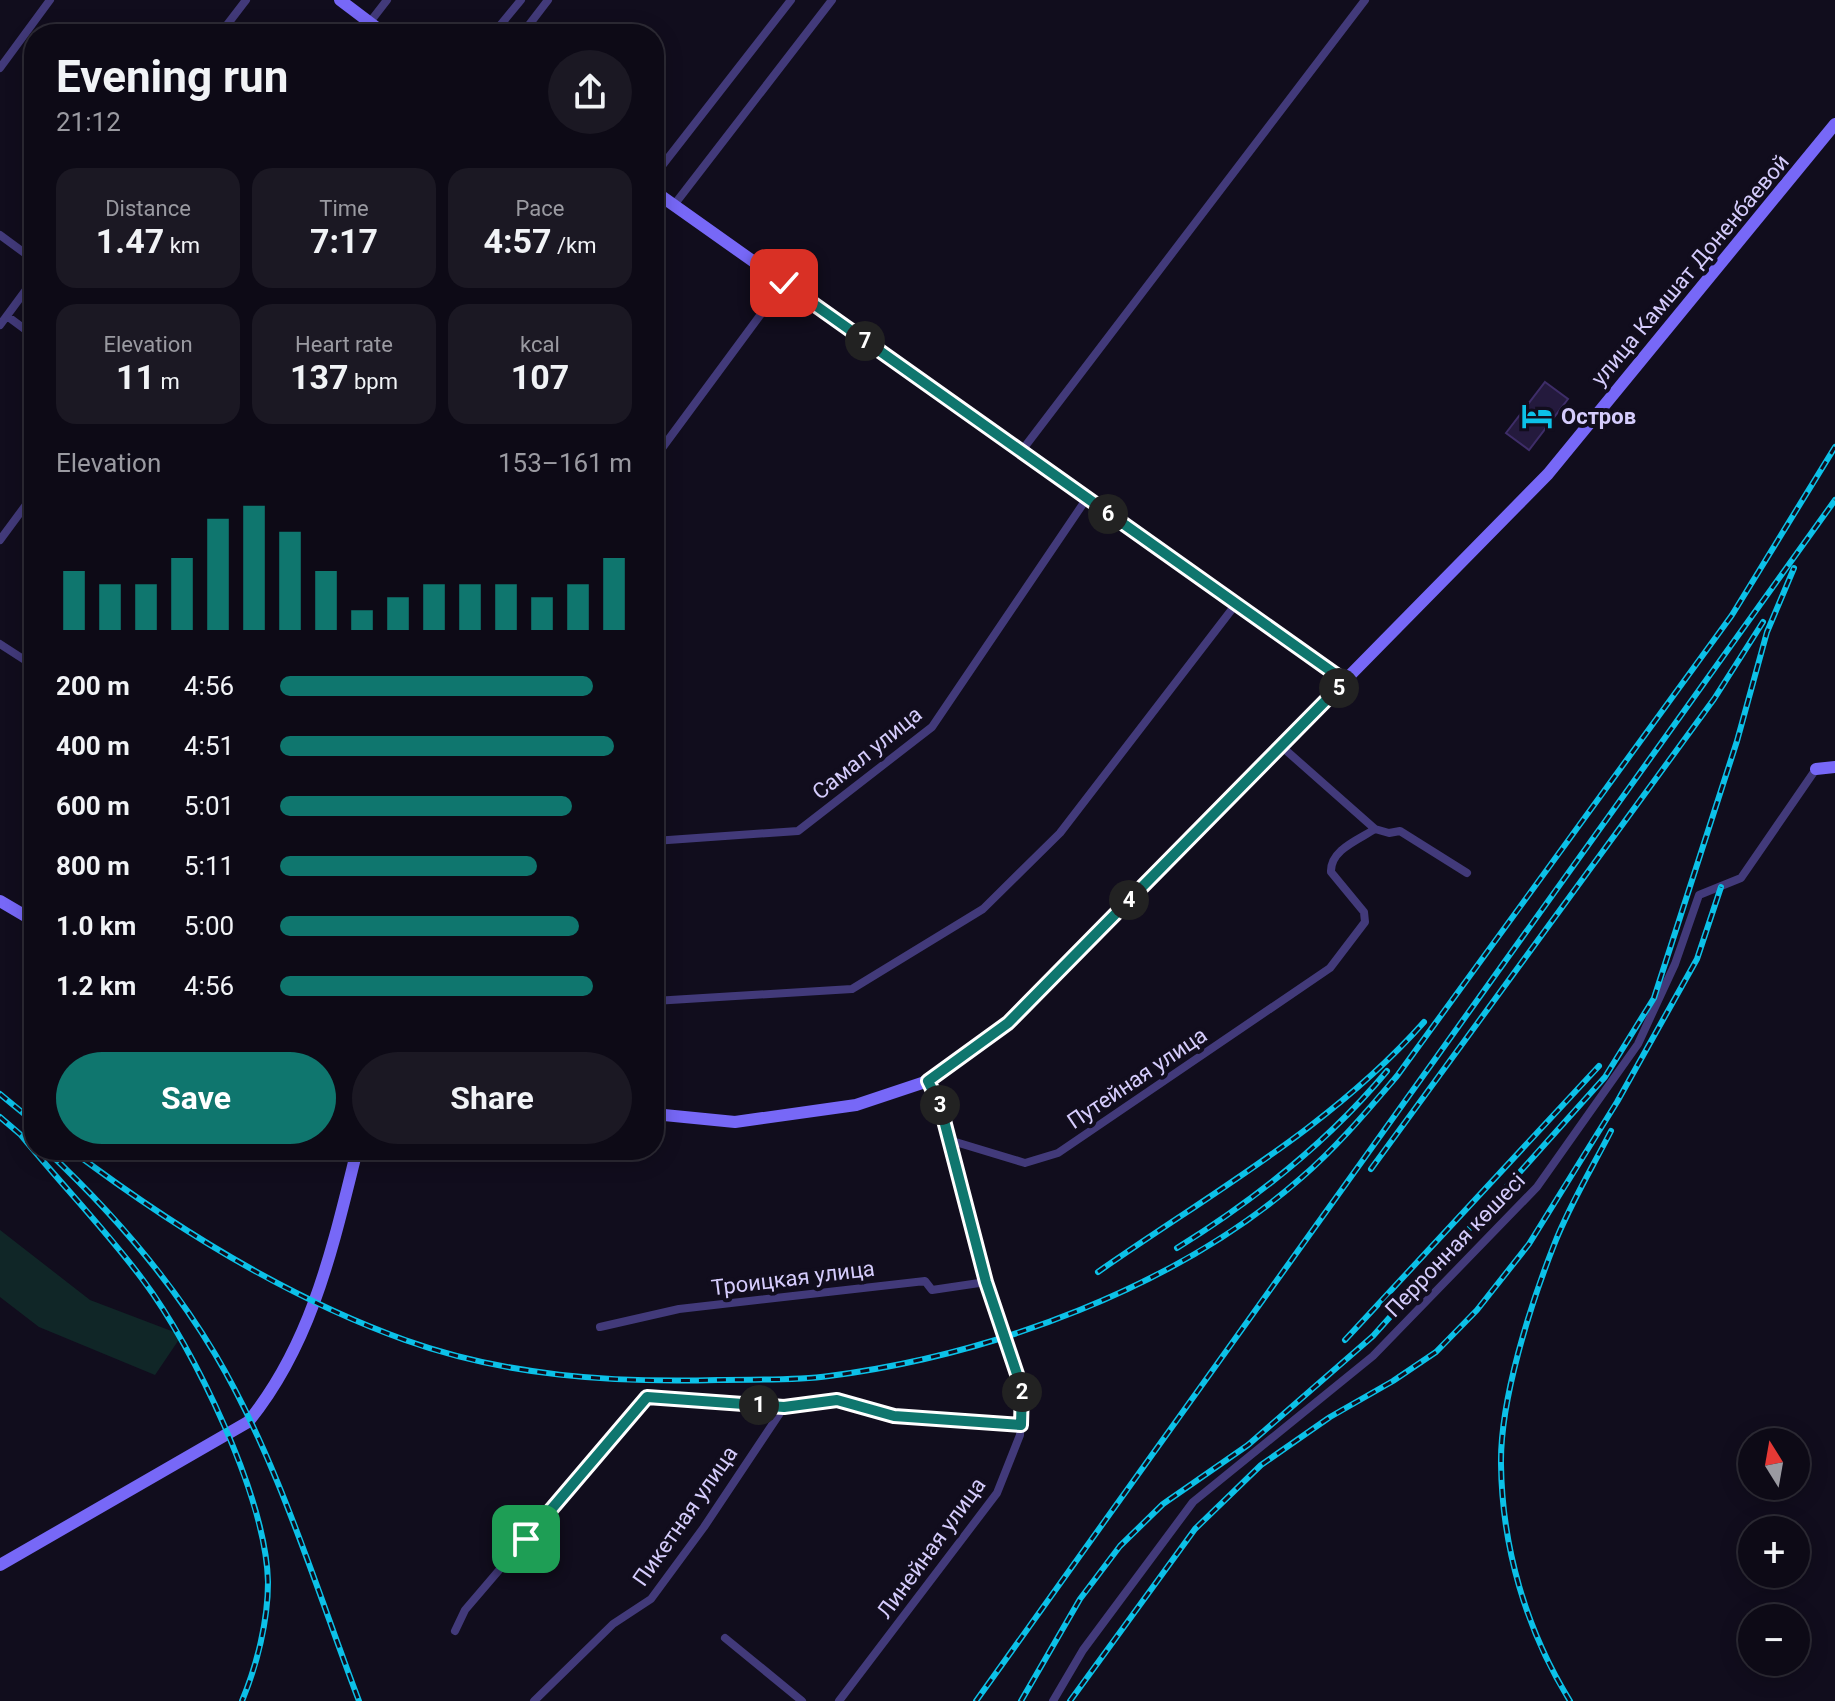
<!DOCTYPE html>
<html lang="en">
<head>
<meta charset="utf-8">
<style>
  :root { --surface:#0d0a16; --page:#1b1823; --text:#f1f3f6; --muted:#9a9aa1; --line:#2d2b35; --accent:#0f766e }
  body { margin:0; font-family:Roboto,sans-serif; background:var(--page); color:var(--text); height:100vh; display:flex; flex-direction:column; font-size:30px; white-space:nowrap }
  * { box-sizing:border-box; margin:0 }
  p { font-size:26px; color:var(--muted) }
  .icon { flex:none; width:44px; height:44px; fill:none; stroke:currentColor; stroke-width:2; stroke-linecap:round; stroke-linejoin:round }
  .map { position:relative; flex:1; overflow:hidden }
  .details { position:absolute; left:24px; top:24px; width:640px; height:1136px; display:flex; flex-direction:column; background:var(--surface); border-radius:32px; box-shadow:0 4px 20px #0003,0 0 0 2px var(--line) }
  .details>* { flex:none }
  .needle { width:52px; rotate:349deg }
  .buttons { position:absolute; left:1738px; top:1428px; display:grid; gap:16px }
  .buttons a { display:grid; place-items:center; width:72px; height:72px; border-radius:50%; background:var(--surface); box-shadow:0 4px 20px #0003,0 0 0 2px var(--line); font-size:40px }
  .pin { position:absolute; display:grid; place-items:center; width:68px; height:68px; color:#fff; margin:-34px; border-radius:16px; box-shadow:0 4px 12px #0006 }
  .km { position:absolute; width:40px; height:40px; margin:-20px; border-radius:50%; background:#222; color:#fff; font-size:22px; line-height:40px; text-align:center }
  .round { display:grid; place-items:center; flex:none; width:84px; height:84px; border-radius:42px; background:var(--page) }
  .head { display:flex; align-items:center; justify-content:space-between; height:136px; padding:0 32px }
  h1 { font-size:44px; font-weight:700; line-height:60px }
  .figures { display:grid; grid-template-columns:repeat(3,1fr); gap:12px; height:136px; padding:8px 32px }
  .figures div { display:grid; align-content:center; border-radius:20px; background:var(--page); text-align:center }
  .figures b { font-size:34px; font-weight:700 }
  .figures small { font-size:22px; font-weight:400 }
  .figures p { font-size:22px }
  .chart { height:224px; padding:16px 32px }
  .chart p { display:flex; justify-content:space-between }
  .chart svg { width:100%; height:144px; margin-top:8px; stroke:var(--accent); stroke-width:6 }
  .primary-button { display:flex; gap:16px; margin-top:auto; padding:16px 32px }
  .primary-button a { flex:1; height:92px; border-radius:48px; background:var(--accent); color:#fff; font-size:32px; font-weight:700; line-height:92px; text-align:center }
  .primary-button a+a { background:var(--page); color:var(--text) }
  ul { padding:0 32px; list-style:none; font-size:26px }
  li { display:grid; grid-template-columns:128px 96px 1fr; align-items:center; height:60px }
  li i { height:20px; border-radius:10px; background:var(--accent) }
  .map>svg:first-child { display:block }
  .green { fill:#102627 }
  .building { fill:#241a3d; stroke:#3e2d68; stroke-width:2 }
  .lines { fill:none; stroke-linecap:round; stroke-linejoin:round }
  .street { stroke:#423a7a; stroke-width:8 }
  .secondary { stroke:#7768f7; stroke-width:12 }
  .rail-casing { stroke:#0cc1e8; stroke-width:6 }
  .rail { stroke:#110d1d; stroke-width:3; stroke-dasharray:9; stroke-linecap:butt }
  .route-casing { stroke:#fff; stroke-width:16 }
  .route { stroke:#0f766e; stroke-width:10 }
  .labels { text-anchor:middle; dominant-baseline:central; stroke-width:8; stroke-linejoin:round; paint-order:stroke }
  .street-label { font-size:22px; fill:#d5ccfc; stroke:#110d1d }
  .poi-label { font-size:22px; font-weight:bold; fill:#d5ccfc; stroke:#110d1d; text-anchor:start }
</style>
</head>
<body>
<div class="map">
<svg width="1835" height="1701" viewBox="0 0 1835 1701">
  <rect width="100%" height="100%" fill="#110d1d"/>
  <!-- green -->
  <path class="green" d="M0 1230 90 1300 182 1335 155 1375 39 1327 0 1297Z"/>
  <!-- building -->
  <path class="building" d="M1545 382 1568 399 1529 450 1506 433Z"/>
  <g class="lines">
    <!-- street -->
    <path class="street" d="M370 22 387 0
      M220 34 246 0
      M493 34 521 0
      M522 34 548 0
      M0 68 50 0
      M654 176 791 0
      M674 205 832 0
      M654 207 662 197
      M0 235 34 260
      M7 316 34 336
      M0 325 34 279
      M1020 453 1365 0
      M654 459 784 283
      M0 540 34 494
      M0 644 34 666
      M1281 746 1375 829 1389 833 1400 831 1467 873
      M654 841 798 831 932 727 1087 498
      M22 914 34 898
      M654 1001 852 989 983 909 1060 833 1236 604
      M949 1140 1025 1163 1058 1153 1330 968 1365 922 1364 912 1331 872C1330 850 1358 840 1375 829
      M600 1327 679 1309 925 1281 932 1290 986 1282
      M455 1631 465 1610 647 1397 784 1407 837 1400 894 1416 1021 1425
      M725 1638 802 1701
      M534 1701 613 1624 651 1599 704 1527 784 1407
      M839 1701 997 1493 1020 1435 1022 1389 986 1282 940 1105 928 1081
      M1053 1701 1083 1650 1193 1502 1373 1356 1537 1187 1638 1044 1675 964 1699 895 1741 878 1816 769"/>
    <!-- secondary -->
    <path class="secondary" d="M340 0 385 34
      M654 191 1345 681
      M1816 769 1835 767
      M0 901 34 921
      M654 1114 735 1122 856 1105 928 1081 1008 1023 1548 474 1835 124
      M0 1565 248 1422C312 1344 333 1246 357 1150"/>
    <defs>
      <path id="rail" d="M0 1094 34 1122
        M0 1117 21 1135C61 1184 105 1229 143 1280 194 1348 266 1497 268 1582 268 1621 257 1665 242 1701
        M46 1150C111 1211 169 1277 215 1354 277 1458 316 1588 359 1701
        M71 1150C172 1226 285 1297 405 1340 506 1376 611 1383 718 1380 755 1379 793 1381 829 1376 992 1355 1177 1287 1301 1178 1337 1147 1367 1111 1397 1076L1732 615 1835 447
        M1371 1169 1714 699 1763 622
        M1177 1248C1256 1199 1328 1142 1387 1071
        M1098 1272C1211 1193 1332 1126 1424 1022
        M1345 1340 1599 1066
        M976 1701 1835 500
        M1021 1701 1080 1599 1120 1546 1163 1504 1248 1445 1373 1336 1605 1077 1654 998 1737 741 1767 632 1794 568
        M1070 1701 1195 1529 1261 1465 1330 1417 1393 1381 1436 1352 1477 1310 1529 1244 1617 1102 1697 959 1721 887
        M1570 1701C1526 1630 1502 1547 1501 1464 1500 1400 1530 1306 1554 1245 1569 1206 1592 1168 1611 1131"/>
    </defs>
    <!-- rail casing -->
    <use href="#rail" class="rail-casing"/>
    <!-- rail -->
    <use href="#rail" class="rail"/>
  </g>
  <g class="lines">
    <defs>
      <path id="route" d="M526 1539 647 1397 784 1407 837 1400 894 1416 1021 1425 1022 1389 986 1282 940 1105 928 1081 1008 1023 1345 681 784 283"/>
    </defs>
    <!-- route casing -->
    <use href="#route" class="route-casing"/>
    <!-- route -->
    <use href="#route" class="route"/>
  </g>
  <!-- icons -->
  <defs>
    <symbol id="hotel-bare" viewBox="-9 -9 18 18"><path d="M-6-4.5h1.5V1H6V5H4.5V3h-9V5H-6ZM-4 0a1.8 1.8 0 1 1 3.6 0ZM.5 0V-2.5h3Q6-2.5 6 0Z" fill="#0cc1e8" stroke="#110d1d" stroke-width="2.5" paint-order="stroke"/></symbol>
  </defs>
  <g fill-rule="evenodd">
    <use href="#hotel-bare" x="1515" y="394" width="44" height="44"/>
  </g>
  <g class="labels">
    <!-- street labels -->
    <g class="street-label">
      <text transform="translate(1690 270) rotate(-50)">улица Камшат Доненбаевой</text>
      <text transform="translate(867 753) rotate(-39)">Самал улица</text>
      <text transform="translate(1137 1078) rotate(-34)">Путейная улица</text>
      <text transform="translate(1455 1245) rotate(-46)">Перронная көшесі</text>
      <text transform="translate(793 1278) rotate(-7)">Троицкая улица</text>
      <text transform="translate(685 1516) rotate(-55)">Пикетная улица</text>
      <text transform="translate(931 1548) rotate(-54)">Линейная улица</text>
    </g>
    <!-- poi labels -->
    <g class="poi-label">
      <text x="1561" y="416">Остров</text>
    </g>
  </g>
</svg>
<div class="buttons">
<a><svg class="needle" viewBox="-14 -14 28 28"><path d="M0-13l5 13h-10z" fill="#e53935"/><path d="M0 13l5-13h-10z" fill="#9a9aa1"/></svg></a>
<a>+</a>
<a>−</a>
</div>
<div class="pin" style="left:526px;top:1539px;background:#1e9e55"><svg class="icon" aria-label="arrive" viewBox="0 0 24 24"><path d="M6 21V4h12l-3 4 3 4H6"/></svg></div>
<div class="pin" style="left:784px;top:283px;background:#d93025"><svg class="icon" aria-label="check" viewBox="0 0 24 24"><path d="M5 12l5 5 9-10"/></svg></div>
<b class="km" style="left:759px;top:1405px">1</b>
<b class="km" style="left:1022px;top:1392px">2</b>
<b class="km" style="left:940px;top:1105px">3</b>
<b class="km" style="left:1129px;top:900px">4</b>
<b class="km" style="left:1339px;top:688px">5</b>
<b class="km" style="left:1108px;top:514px">6</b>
<b class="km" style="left:865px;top:341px">7</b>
<section class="details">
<div class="head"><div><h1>Evening run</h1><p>21:12</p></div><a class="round"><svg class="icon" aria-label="share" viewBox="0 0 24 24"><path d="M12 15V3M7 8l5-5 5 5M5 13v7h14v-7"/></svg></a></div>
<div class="figures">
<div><p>Distance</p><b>1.47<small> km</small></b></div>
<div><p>Time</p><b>7:17</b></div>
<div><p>Pace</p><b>4:57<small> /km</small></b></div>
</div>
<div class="figures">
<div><p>Elevation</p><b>11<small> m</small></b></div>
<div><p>Heart rate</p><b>137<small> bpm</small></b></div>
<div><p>kcal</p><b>107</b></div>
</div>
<div class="chart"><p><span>Elevation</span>153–161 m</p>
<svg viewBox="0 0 160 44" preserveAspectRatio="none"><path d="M5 44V26M15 44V30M25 44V30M35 44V22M45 44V10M55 44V6M65 44V14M75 44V26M85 44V38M95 44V34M105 44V30M115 44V30M125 44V30M135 44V34M145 44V30M155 44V22"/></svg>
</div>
<ul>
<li><b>200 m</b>4:56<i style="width:89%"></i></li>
<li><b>400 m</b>4:51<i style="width:95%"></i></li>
<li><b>600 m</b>5:01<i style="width:83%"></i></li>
<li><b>800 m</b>5:11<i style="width:73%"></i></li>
<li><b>1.0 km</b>5:00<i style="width:85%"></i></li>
<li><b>1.2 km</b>4:56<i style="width:89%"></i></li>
</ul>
<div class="primary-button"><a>Save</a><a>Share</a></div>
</section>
</div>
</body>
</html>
